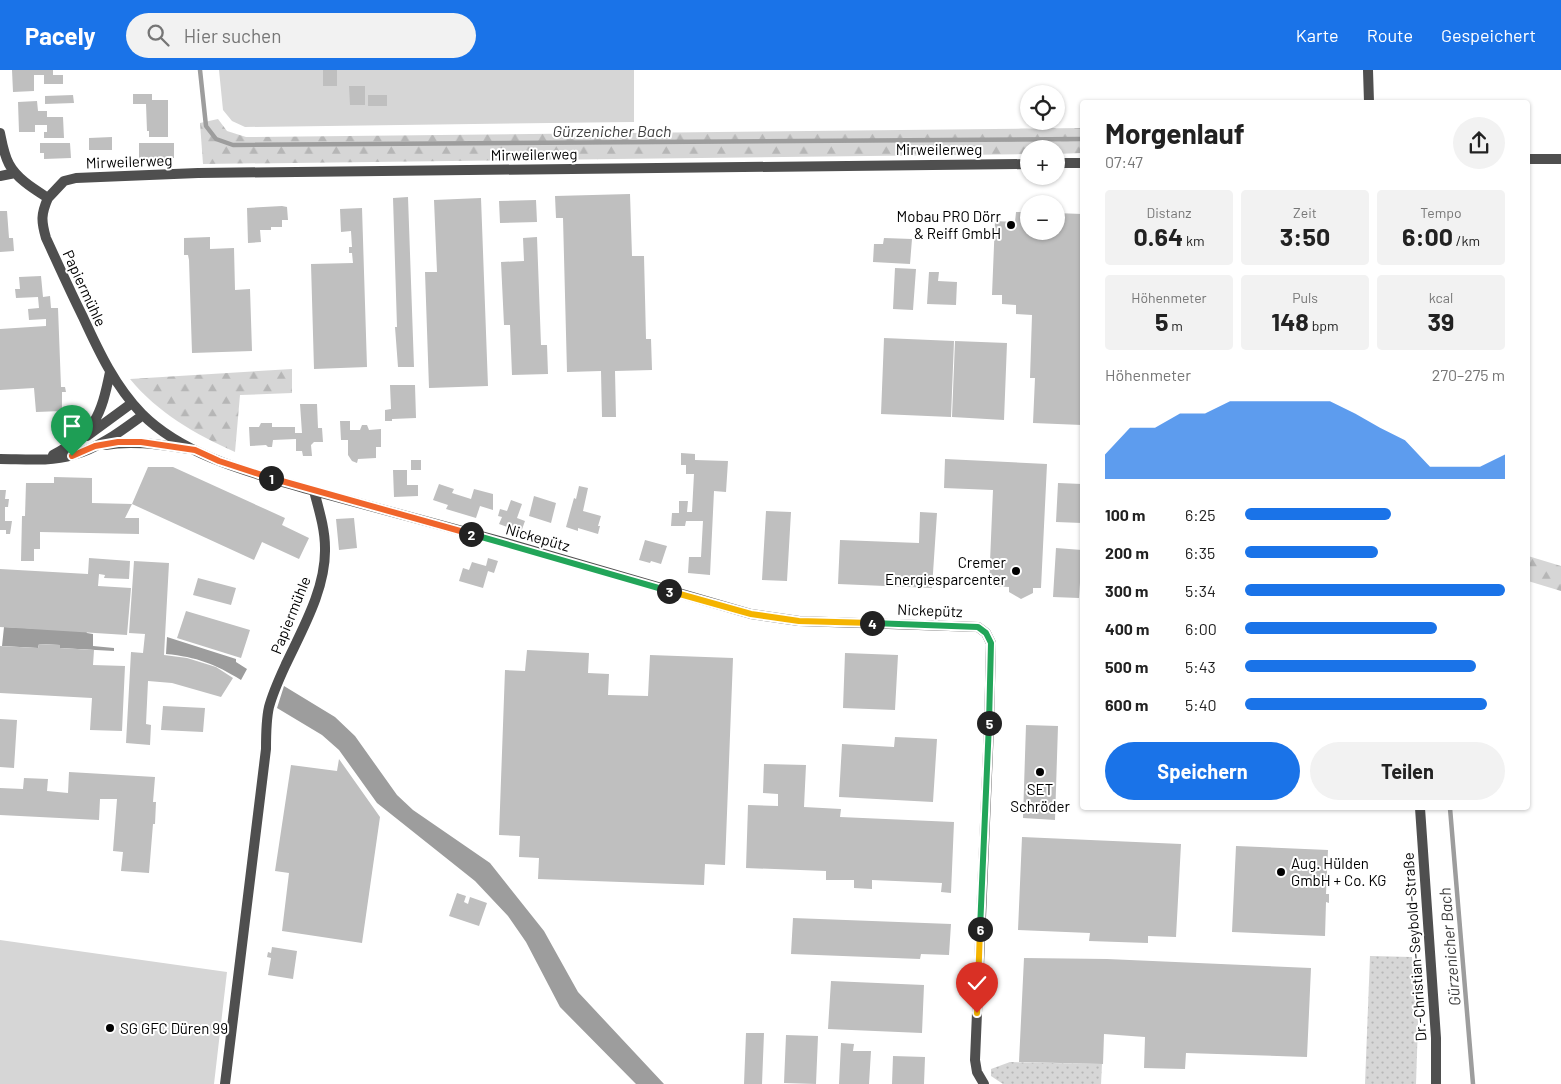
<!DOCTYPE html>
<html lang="de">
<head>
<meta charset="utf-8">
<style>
  :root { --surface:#fff; --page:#f2f2f2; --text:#222; --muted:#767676; --accent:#1a73e8 }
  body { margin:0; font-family:Barlow,sans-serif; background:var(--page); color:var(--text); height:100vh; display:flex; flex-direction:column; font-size:19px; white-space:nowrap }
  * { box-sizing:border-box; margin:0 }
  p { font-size:16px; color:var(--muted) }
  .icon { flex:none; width:28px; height:28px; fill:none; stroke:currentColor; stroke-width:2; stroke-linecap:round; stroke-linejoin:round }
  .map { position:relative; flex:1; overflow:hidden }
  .panel { position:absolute; left:1080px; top:30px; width:450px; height:710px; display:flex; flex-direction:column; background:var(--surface); border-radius:5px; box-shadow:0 1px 4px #0004 }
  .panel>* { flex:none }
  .tools { position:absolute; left:1020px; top:15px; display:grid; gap:10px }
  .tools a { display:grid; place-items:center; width:45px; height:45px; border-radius:50%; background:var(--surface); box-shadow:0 1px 4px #0004; font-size:25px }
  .pin { position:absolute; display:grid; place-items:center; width:42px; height:42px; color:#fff; margin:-51px -21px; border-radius:50% 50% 50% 0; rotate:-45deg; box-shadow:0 0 5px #0007 }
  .pin .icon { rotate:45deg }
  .km { position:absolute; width:25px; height:25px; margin:-12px; border-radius:50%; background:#222; color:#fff; font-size:14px; line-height:25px; text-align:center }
  .round { display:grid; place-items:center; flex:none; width:52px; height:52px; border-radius:26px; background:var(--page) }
  .head { display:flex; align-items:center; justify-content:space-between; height:85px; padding:0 25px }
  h1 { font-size:28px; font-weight:700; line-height:38px }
  .stats { display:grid; grid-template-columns:repeat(3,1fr); gap:8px; height:85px; padding:5px 25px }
  .stats div { display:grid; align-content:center; border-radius:5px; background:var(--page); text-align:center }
  .stats b { font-size:25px; font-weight:700 }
  .stats small { font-size:14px; font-weight:400 }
  .stats p { font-size:14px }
  .chart { height:140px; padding:10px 25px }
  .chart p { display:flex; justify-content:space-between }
  .chart svg { width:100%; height:90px; margin-top:5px; fill:var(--accent); opacity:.7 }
  .cta { display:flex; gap:10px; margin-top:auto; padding:10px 25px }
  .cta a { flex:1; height:58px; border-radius:30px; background:var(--accent); color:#fff; font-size:20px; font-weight:700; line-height:58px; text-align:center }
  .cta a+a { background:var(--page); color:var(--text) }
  ul { padding:0 25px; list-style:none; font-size:16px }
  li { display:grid; grid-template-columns:80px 60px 1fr; align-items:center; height:38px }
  li i { height:12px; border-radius:6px; background:var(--accent) }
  header { display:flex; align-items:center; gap:30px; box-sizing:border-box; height:70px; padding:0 25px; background:var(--accent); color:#fff }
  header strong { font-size:24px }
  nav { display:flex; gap:28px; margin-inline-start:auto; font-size:18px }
  .search { width:350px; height:45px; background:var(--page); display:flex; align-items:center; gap:12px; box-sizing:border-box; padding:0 18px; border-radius:28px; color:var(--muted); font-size:19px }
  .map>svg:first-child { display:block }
  .grass { fill:url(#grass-dots) }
  .forest { fill:url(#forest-firs) }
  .green { fill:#d6d6d6 }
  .water { fill:#9d9d9d }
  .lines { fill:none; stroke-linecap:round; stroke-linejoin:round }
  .stream { stroke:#9d9d9d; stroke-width:4.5 }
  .building { fill:#bfbfbf }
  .minor { stroke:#4f4f4f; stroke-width:10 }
  .split-1-casing { stroke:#fff; stroke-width:10 }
  .split-2-casing { stroke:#fff; stroke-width:10 }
  .split-3-casing { stroke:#fff; stroke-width:10 }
  .split-4-casing { stroke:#fff; stroke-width:10 }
  .split-5-casing { stroke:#fff; stroke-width:10 }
  .split-6-casing { stroke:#fff; stroke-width:10 }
  .split-7-casing { stroke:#fff; stroke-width:10 }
  .split-1 { stroke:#f0652b; stroke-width:6 }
  .split-2 { stroke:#f0652b; stroke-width:6 }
  .split-3 { stroke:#22a559; stroke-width:6 }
  .split-4 { stroke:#f5b400; stroke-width:6 }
  .split-5 { stroke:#22a559; stroke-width:6 }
  .split-6 { stroke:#22a559; stroke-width:6 }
  .split-7 { stroke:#f5b400; stroke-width:6 }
  .poi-dot { fill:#000; stroke:#fff; stroke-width:2 }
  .labels { text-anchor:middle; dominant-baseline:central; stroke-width:4; stroke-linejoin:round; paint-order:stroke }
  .street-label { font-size:15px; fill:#000; stroke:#fff }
  .poi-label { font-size:15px; fill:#000; stroke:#fff; text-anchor:end }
  .water-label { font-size:16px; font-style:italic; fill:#3e3e3e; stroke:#fff }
</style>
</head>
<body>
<header>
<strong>Pacely</strong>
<div class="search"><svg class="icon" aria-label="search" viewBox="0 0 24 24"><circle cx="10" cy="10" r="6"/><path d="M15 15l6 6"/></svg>Hier suchen</div>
<nav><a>Karte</a><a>Route</a><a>Gespeichert</a></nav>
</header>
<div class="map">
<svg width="1561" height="1014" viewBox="0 0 1561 1014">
  <defs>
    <pattern id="grass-dots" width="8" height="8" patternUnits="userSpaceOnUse" patternTransform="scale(1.25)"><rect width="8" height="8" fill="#d6d6d6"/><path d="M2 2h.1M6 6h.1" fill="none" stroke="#b6b6b6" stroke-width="1.8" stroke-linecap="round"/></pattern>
    <pattern id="forest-firs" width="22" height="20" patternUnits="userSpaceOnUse" patternTransform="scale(1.25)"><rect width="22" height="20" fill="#d6d6d6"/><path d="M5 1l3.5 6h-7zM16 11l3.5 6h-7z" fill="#b6b6b6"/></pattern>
  </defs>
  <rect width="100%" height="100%" fill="#fff"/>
  <!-- grass -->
  <path class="grass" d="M1370 886 1412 887 1418 952 1416 1014H1365Z
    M1010 992 1102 994 1101 1014H1003L991 1006V999Z"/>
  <!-- forest -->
  <path class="forest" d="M218 49 227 61 246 67 1082 58V83L1056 84V79H1029V84L203 94 200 53Z
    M292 299V323L240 325 235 382C195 364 158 343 130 309Z
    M1528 486 1561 496V521L1528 511Z"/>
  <!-- green -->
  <path class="green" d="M219 0H634V52L245 57 232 51 223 40Z
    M0 870 227 902 214 1014H0Z"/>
  <!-- water -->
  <path class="water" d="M4 557 86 561 87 563 93 564V576L114 578V581L60 578V575L39 574 38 578 2 576Z
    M167 567 236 589V592L247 599 241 610C215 594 197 587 166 584Z
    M284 616 335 647 355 666 397 725 413 740 490 793 544 861 578 922 664 1014H636L560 937 526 872 508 846 475 811 377 733 339 680 322 665 277 638Z"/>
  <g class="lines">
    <!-- stream -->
    <path class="stream" d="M200 0 206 56 216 69 233 75 1082 69
      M1450 738 1473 1014"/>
  </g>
  <!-- building -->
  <path class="building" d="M12 0H53V5H63V14H44V5H34V21L13 22Z
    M323 0H337V16H323Z
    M349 16H365V35H350Z
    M133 24H152V30H168V67H149V61H147L146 34H133Z
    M73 25 74 33 45 34V26Z
    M368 25H387V36H368Z
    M37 31 38 41H47V47H63L64 68H44V62H47V55H35V62H19L18 32Z
    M112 67V80H89V68Z
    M40 73H70L71 88 44 89V83H40Z
    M139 73H174V88H139Z
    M630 124 632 186H644L646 269H651L652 300 615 301 616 347H602L601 301 567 302 563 148H556L555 126Z
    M408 127 414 297H398L395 257H397L393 128Z
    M481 128 488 316 429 318 425 202H437L434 130Z
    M536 130 537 152 500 153 499 131Z
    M282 136 287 137 288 150H282V157H271V160H260L261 172 248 173 247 138Z
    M362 138 367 297 314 299 311 194 353 193 352 183H349V177H352L351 161 341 162 340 139Z
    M0 141H7L9 168H13L14 181 0 182Z
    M1016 142H1029V161H1056V143L1082 144V355L1033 353 1035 308H1030L1032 245 1016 244V235L1002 234V225H992L995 151 1015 152Z
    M210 167V179L234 178 235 220 250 219 252 281 192 283 189 190 188 185H184V168Z
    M537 167 541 275H547L548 304 512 305 510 255H504L501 192 524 191 523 168Z
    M884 168 912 169 910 194 873 192 874 174H883Z
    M895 198 916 199 913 240 893 239Z
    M929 202H939L938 211 957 212 956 235 927 234Z
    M41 206 43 227 50 226 51 238H58L61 317H65L66 322H62V341L36 342 34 318 0 320V259L46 256V249L29 250 28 239 39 238 38 227 16 228 15 219H20L19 207Z
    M884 268 954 271 951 347 881 344Z
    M955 271 1007 273 1004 350 952 347Z
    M390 315H415L416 348 392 349V351H385V340L391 339Z
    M300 334H317L318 358H322L323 372H314L311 375 312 386H303L302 381H296V369L273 370 272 377H268L266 375 250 376 249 357H259L261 353H272V357H295V363H302Z
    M340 351H350V360H360L362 355H367L369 360 381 359V377H376V388L358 389 357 393 352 391 348 385V370H341Z
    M681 383 695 384V390L728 391 726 422 714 421 710 505 688 503 689 487H701L703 451H686L685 456H671L672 443H679V431H688L687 442H692L694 404H686V395H681Z
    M945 389 1047 394 1041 518H1033V523L1021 529 1009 522V517L989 516 993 420 944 418Z
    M411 390H421V400H411Z
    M148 397H173L285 448 282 455 309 468 299 489 262 472 254 490 132 434Z
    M393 400H407V415H418V426L394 427Z
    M54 407 92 408V433L132 434 125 448H139V464L40 462V479H34V491H21L22 446H25L26 413H54Z
    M1058 413 1082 414V453L1056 452Z
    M439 414 454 419 452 423 471 429 474 419 493 424V440L480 436 476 448 446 439 448 435 433 430Z
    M579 416 588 418 583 441 601 446 598 456H600L598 464 578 458V461L566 457 574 428 576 429Z
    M0 420H6L5 429H9L8 437H5V451H12L10 464H6V460H0Z
    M534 426 556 433 551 453 529 446Z
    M511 430 522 434 517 448 525 451 521 462 499 454 502 447 498 446 500 439 507 441Z
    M766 441 791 442 787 511 762 510Z
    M920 442 937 443 932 518 838 514 840 470 919 473Z
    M354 448 357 478 339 480 336 449Z
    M645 470 667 476 661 494 651 491 650 493 639 490Z
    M1056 478 1082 480 1079 528 1053 527Z
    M89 488 130 491 129 509 104 508 105 505 99 504 98 516 131 518 127 565 0 557V499L88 504Z
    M488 488 498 491 494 503 488 501 483 518 459 511 463 498 469 500 472 492 486 496Z
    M134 491 169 493 164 585 187 588 216 597 233 608 221 627 172 613 148 611 146 654 151 655 150 675 126 673 131 582 143 583 145 564 129 563Z
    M198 508 236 518 231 535 193 525Z
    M186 541 250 560 241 588 177 568Z
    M39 574 60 575V578L94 580 93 595 125 596 122 661 90 660 92 628 0 623V576L38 578Z
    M527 580 589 583 588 603 609 604 608 625 648 626 650 585 733 588 725 795 705 794 704 815 538 809 539 788 519 787 520 766 499 765 505 600 525 601Z
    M845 583 898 585 895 640 843 638Z
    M163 636 205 638 203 662 161 660Z
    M0 649 17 650 14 698 0 697Z
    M1026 655 1058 656 1055 750 1023 748Z
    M895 667 937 669 933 732 839 727 842 674 894 677Z
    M339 689 380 747 362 873 282 861 289 803 275 801 291 695 337 701Z
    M764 694 806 695 804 737 841 739 840 747 954 752 951 823 941 822 942 813 872 810V819L854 818V810H826V801L746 798 748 735 778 736V724L763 723Z
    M69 702 155 707 153 732H156L155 754H153L149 803 121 801 123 782 113 781 117 729H100L99 750 0 745V718L23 719 24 708 48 709 47 721 68 723Z
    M1022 767 1181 774 1176 867 1148 866V873L1089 871 1090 863 1018 860Z
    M1236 776 1328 780 1326 824H1329V833L1326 832 1325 866 1232 862Z
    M457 823 466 826 464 832 468 834 470 827 487 833 479 856 449 846Z
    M793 848 951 854 949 885 921 884 920 889 791 884Z
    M272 877 297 881 293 909 268 905 271 888 267 887 268 882 271 883Z
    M1024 888 1107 889 1311 898 1307 987 1186 983 1185 999 1144 998 1145 967 1104 964 1103 994 1019 992Z
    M831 911 924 915 922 963 828 959Z
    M746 963H764L762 1014H744Z
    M786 965 818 966 816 1014 784 1013Z
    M841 973 854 974 853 981H871L869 1014H839Z
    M893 986 925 987 924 1014H892Z"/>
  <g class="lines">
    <!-- minor -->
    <path class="minor" d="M1368 0 1369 32
      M0 63C2 73 4 85 9 94 17 109 34 119 48 128 41 144 41 151 46 168 58 194 70 221 83 247 99 282 115 316 142 344 186 388 257 404 314 421 319 440 325 459 325 478 326 518 303 558 286 594 280 607 273 622 269 637 266 650 266 665 266 679L225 1014
      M1528 89H1561
      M1056 93H1082
      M0 106 15 103
      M48 128 64 111 76 108 198 103 1029 94
      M87 366 132 333
      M105 375C133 370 161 375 189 379
      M53 385C95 363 101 346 110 302
      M0 389C23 389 50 392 73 385 99 378 121 361 143 345
      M314 421 496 470 751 544 799 551 978 557 986 563 991 573 989 658 975 990 977 1002 984 1014
      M1420 738 1436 968V1014"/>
  </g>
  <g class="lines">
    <defs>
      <path id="split-1" d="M72 386 95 376 118 372H141L195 380 219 391 271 408"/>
      <path id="split-2" d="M271 408 471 464"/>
      <path id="split-3" d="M471 464 669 521"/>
      <path id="split-4" d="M669 521 751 544 799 551 872 553"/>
      <path id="split-5" d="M872 553 978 557 986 563 991 573 989 653"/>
      <path id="split-6" d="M980 859 989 653"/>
      <path id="split-7" d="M977 943 980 859"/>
    </defs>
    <!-- split-1 casing -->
    <use href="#split-1" class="split-1-casing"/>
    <!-- split-2 casing -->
    <use href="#split-2" class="split-2-casing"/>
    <!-- split-3 casing -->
    <use href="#split-3" class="split-3-casing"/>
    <!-- split-4 casing -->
    <use href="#split-4" class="split-4-casing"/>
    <!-- split-5 casing -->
    <use href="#split-5" class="split-5-casing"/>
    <!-- split-6 casing -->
    <use href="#split-6" class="split-6-casing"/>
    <!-- split-7 casing -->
    <use href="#split-7" class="split-7-casing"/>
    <!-- split-1 -->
    <use href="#split-1" class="split-1"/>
    <!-- split-2 -->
    <use href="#split-2" class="split-2"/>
    <!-- split-3 -->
    <use href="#split-3" class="split-3"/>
    <!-- split-4 -->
    <use href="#split-4" class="split-4"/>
    <!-- split-5 -->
    <use href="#split-5" class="split-5"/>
    <!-- split-6 -->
    <use href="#split-6" class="split-6"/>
    <!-- split-7 -->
    <use href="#split-7" class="split-7"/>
  </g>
  <!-- markers -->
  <g class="poi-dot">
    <circle cx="1011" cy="155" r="5"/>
    <circle cx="1016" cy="501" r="5"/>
    <circle cx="1040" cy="702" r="5"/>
    <circle cx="1281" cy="802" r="5"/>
    <circle cx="110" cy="958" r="5"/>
  </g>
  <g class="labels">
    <!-- street labels -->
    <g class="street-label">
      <text x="939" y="79">Mirweilerweg</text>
      <text transform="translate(534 84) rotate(-1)">Mirweilerweg</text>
      <text transform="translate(129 91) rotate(-2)">Mirweilerweg</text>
      <text transform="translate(85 218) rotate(65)">Papiermühle</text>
      <text transform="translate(538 467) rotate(16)">Nickepütz</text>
      <text transform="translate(930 540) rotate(2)">Nickepütz</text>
      <text transform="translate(290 545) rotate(-68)">Papiermühle</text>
      <text transform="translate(1414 877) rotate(-94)">Dr.-Christian-Seybold-Straße</text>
    </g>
    <!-- poi labels -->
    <g class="poi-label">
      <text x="1001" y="146">Mobau PRO Dörr<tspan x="1001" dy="17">&amp; Reiff GmbH</tspan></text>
      <text x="1006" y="492">Cremer<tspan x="1006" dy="17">Energiesparcenter</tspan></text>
      <text x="1040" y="719" text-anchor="middle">SET<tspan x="1040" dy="17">Schröder</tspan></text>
      <text x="1291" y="793" text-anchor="start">Aug. Hülden<tspan x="1291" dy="17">GmbH + Co. KG</tspan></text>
      <text x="120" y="958" text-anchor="start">SG GFC Düren 99</text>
    </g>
    <!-- water labels -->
    <g class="water-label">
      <text x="612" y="60">Gürzenicher Bach</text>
      <text transform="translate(1449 877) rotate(-95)">Gürzenicher Bach</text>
    </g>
  </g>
</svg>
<div class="tools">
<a><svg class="icon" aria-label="locate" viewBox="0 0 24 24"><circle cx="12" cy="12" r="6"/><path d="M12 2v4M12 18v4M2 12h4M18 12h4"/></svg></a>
<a>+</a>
<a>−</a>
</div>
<div class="pin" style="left:72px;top:386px;background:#1e9e55"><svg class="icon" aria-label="arrive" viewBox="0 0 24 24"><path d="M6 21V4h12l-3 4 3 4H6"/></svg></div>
<div class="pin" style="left:977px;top:943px;background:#d93025"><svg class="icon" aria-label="check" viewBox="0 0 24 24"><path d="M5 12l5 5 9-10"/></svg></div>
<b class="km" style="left:271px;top:408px">1</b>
<b class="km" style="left:471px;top:464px">2</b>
<b class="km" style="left:669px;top:521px">3</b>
<b class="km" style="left:872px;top:553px">4</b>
<b class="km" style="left:989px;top:653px">5</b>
<b class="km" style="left:980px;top:859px">6</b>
<section class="panel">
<div class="head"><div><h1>Morgenlauf</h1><p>07:47</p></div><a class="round"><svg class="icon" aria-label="share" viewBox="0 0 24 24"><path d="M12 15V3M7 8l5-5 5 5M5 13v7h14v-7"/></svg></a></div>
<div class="stats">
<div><p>Distanz</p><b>0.64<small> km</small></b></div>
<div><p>Zeit</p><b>3:50</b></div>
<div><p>Tempo</p><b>6:00<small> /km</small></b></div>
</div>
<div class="stats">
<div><p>Höhenmeter</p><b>5<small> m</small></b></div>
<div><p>Puls</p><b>148<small> bpm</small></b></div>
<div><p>kcal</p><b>39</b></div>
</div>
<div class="chart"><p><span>Höhenmeter</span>270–275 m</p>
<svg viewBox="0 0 160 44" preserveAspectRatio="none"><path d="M0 44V32L10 19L20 19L30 12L40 12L50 6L60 6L70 6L80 6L90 6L100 12L110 19L120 25L130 38L140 38L150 38L160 32V44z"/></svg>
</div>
<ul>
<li><b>100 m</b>6:25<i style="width:56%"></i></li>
<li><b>200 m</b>6:35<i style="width:51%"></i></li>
<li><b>300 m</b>5:34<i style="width:100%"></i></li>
<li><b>400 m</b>6:00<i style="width:74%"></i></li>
<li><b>500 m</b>5:43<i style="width:89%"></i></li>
<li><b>600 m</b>5:40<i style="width:93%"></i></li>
</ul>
<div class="cta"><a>Speichern</a><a>Teilen</a></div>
</section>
</div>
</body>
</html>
